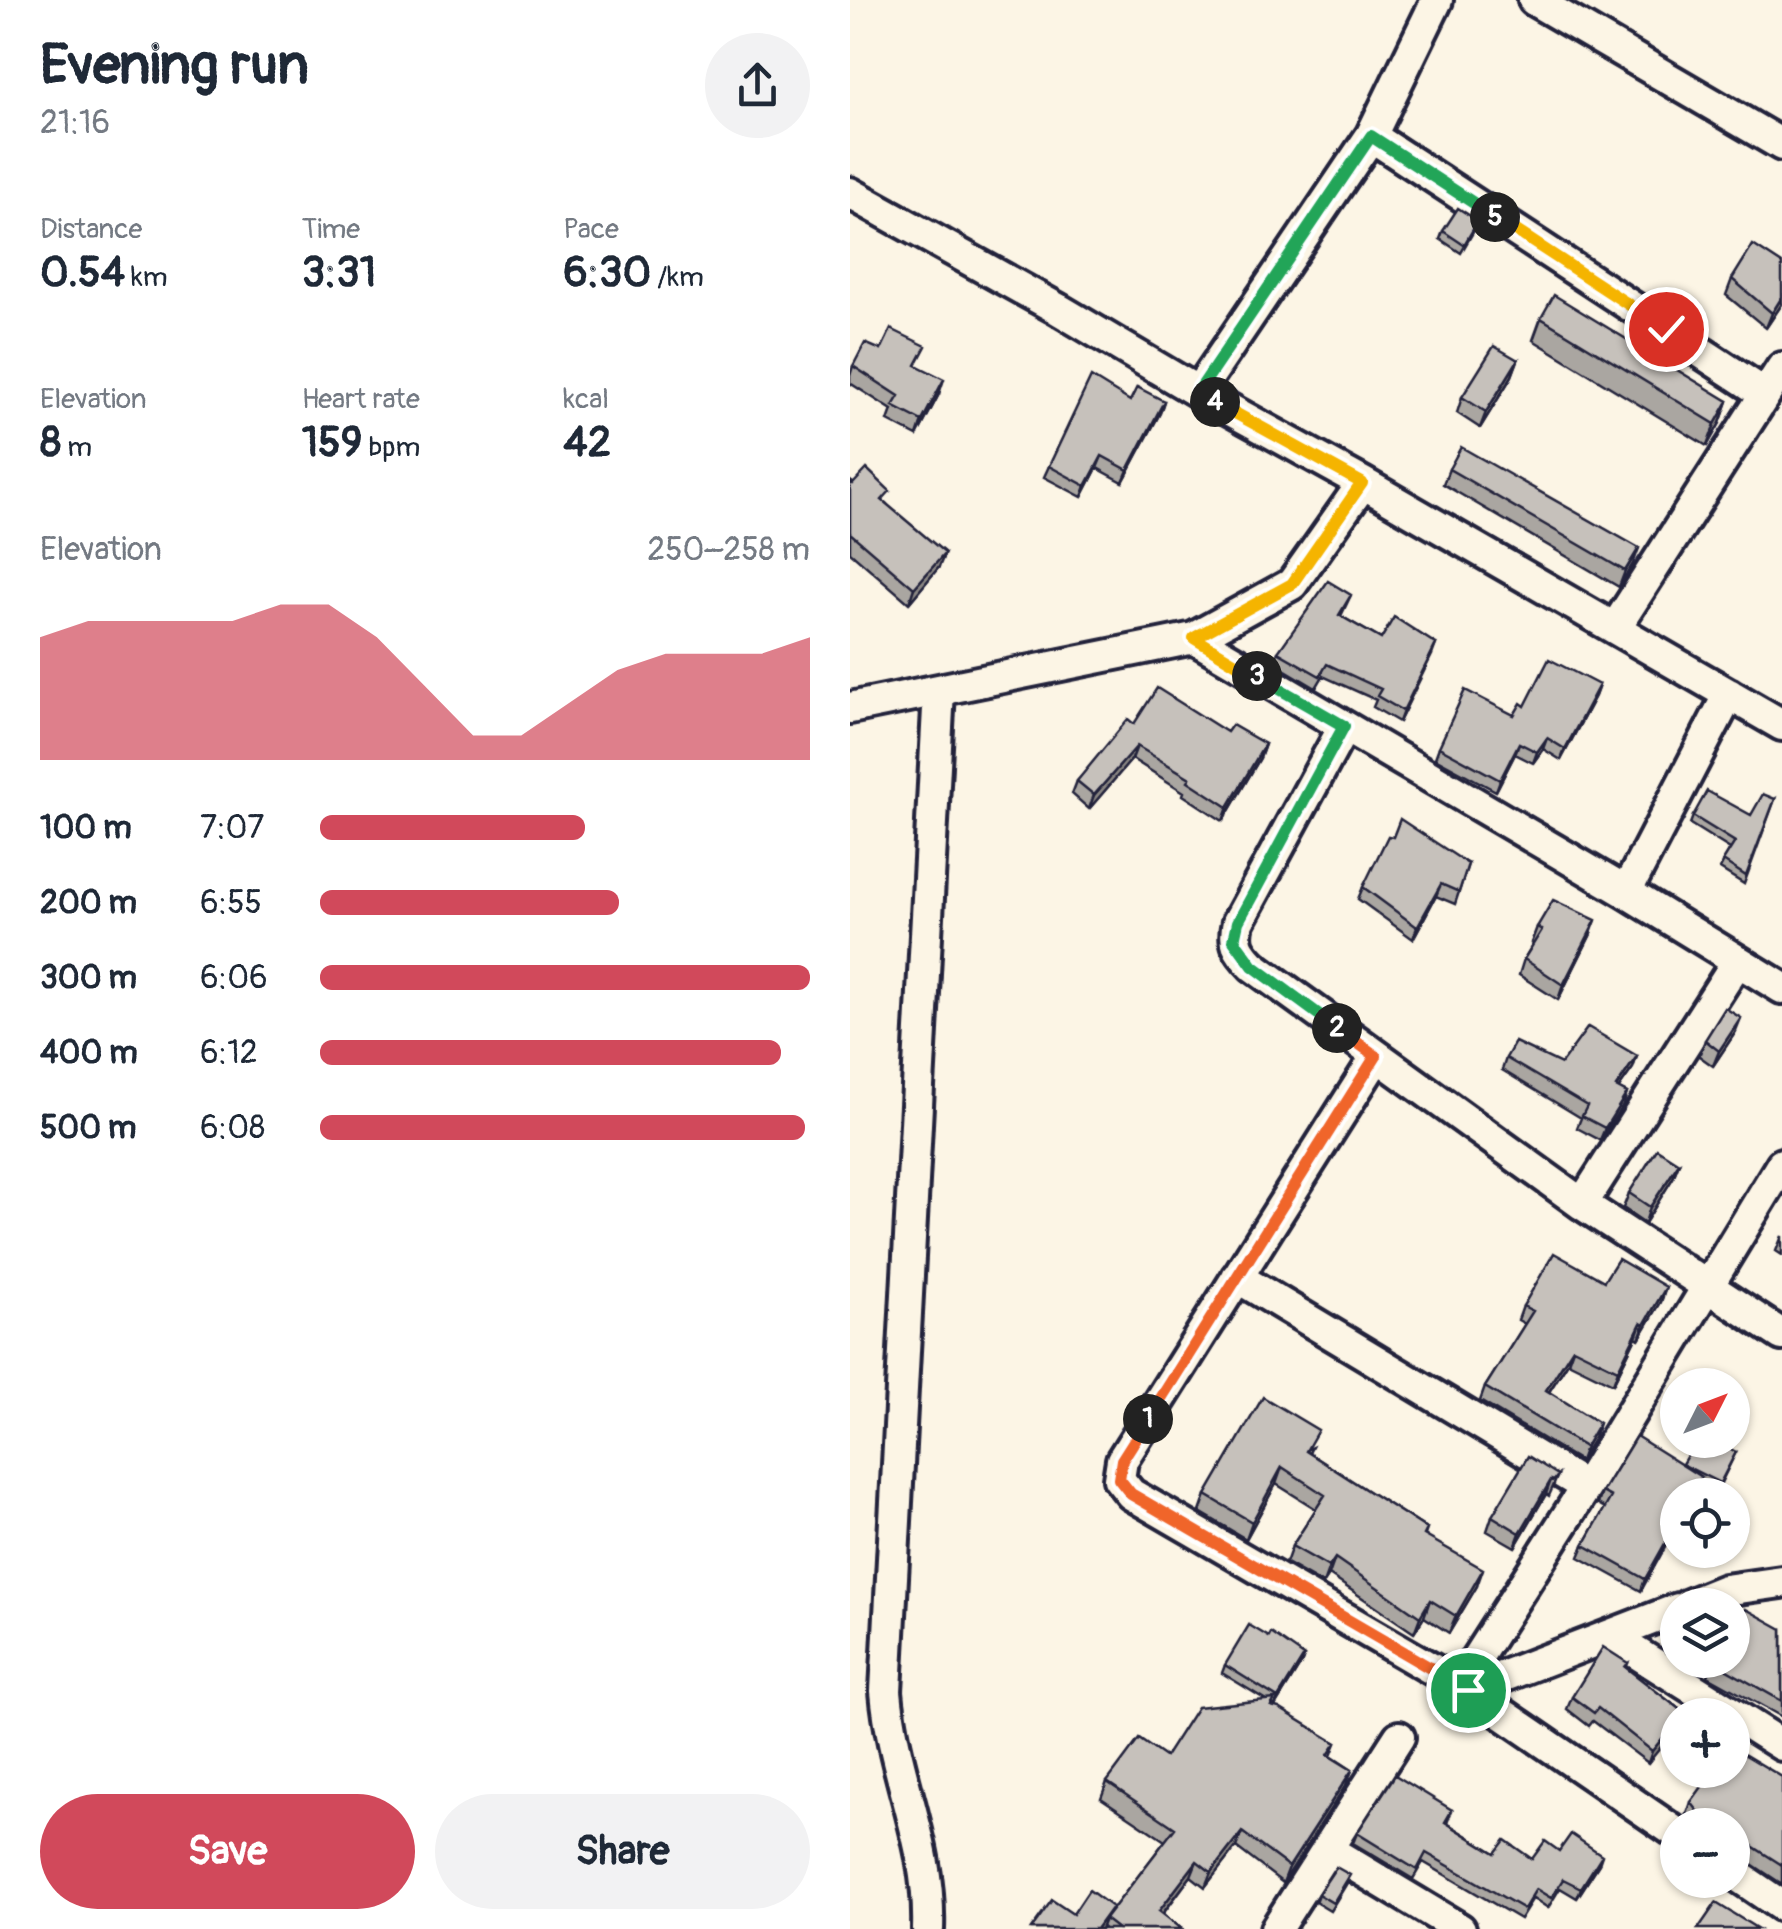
<!DOCTYPE html>
<html lang="en">
<head>
<meta charset="utf-8">
<style>
  :root { --surface:#fff; --page:#f2f2f3; --text:#1f2937; --muted:#747a83; --accent:#d1495b }
  body { margin:0; font-family:Pangolin,sans-serif; background:var(--page); color:var(--text); height:100vh; display:flex; flex-direction:column; font-size:38px; white-space:nowrap }
  * { box-sizing:border-box; margin:0 }
  p { font-size:32px; color:var(--muted) }
  .icon { flex:none; width:55px; height:55px; fill:none; stroke:currentColor; stroke-width:2; stroke-linecap:round; stroke-linejoin:round }
  .map { position:relative; flex:1; overflow:hidden }
  .side { display:flex; flex-direction:column; background:var(--surface); width:850px }
  .side>* { flex:none }
  .needle { width:65px; rotate:48deg }
  .buttons { position:absolute; left:810px; top:1368px; display:grid; gap:20px }
  .buttons a { display:grid; place-items:center; width:90px; height:90px; border-radius:50%; background:var(--surface); box-shadow:0 2px 8px #0004; font-size:50px }
  .pin { position:absolute; display:grid; place-items:center; width:85px; height:85px; color:#fff; margin:-42px; border:5px solid #fff; border-radius:50%; box-shadow:0 2px 10px #0007 }
  .km { position:absolute; width:50px; height:50px; margin:-25px; border-radius:50%; background:#222; color:#fff; font-size:28px; line-height:50px; text-align:center }
  .round { display:grid; place-items:center; flex:none; width:105px; height:105px; border-radius:52px; background:var(--page) }
  .head { display:flex; align-items:center; justify-content:space-between; height:170px; padding:0 40px }
  h1 { font-size:55px; font-weight:800; line-height:75px }
  .figures { display:grid; grid-template-columns:repeat(3,1fr); gap:15px; height:170px; padding:10px 40px }
  .figures div { display:grid; align-content:center }
  .figures b { font-size:42px; font-weight:800 }
  .figures small { font-size:28px; font-weight:400 }
  .figures p { font-size:28px }
  .chart { height:280px; padding:20px 40px }
  .chart p { display:flex; justify-content:space-between }
  .chart svg { width:100%; height:180px; margin-top:10px; fill:var(--accent); opacity:.7 }
  .action { display:flex; gap:20px; margin-top:auto; padding:20px 40px }
  .action a { flex:1; height:115px; border-radius:60px; background:var(--accent); color:#fff; font-size:40px; font-weight:800; line-height:115px; text-align:center }
  .action a+a { background:var(--page); color:var(--text) }
  ul { padding:0 40px; list-style:none; font-size:32px }
  li { display:grid; grid-template-columns:160px 120px 1fr; align-items:center; height:75px }
  li i { height:25px; border-radius:12px; background:var(--accent) }
  main { display:flex; flex:1; min-height:0 }
  .map>svg:first-child { display:block }
  .lines { fill:none; stroke-linecap:round; stroke-linejoin:round }
  .minor-casing { stroke:#22223b; stroke-width:38 }
  .minor { stroke:#fcf5e5; stroke-width:30 }
  .wall { fill:#aaa6a1; stroke:#22223b; stroke-width:2.5 }
  .shaded-wall { fill:#8b8783; stroke:#22223b; stroke-width:2.5 }
  .building { fill:#c6c1bb; stroke:#22223b; stroke-width:2.5 }
  .split-1-casing { stroke:#fff; stroke-width:20 }
  .split-2-casing { stroke:#fff; stroke-width:20 }
  .split-3-casing { stroke:#fff; stroke-width:20 }
  .split-4-casing { stroke:#fff; stroke-width:20 }
  .split-5-casing { stroke:#fff; stroke-width:20 }
  .split-6-casing { stroke:#fff; stroke-width:20 }
  .split-1 { stroke:#f0652b; stroke-width:12 }
  .split-2 { stroke:#f0652b; stroke-width:12 }
  .split-3 { stroke:#22a559; stroke-width:12 }
  .split-4 { stroke:#f5b400; stroke-width:12 }
  .split-5 { stroke:#22a559; stroke-width:12 }
  .split-6 { stroke:#f5b400; stroke-width:12 }
</style>
</head>
<body>
<main>
<section class="side">
<div class="head"><div><h1>Evening run</h1><p>21:16</p></div><a class="round"><svg class="icon" aria-label="share" viewBox="0 0 24 24"><path d="M12 15V3M7 8l5-5 5 5M5 13v7h14v-7"/></svg></a></div>
<div class="figures">
<div><p>Distance</p><b>0.54<small> km</small></b></div>
<div><p>Time</p><b>3:31</b></div>
<div><p>Pace</p><b>6:30<small> /km</small></b></div>
</div>
<div class="figures">
<div><p>Elevation</p><b>8<small> m</small></b></div>
<div><p>Heart rate</p><b>159<small> bpm</small></b></div>
<div><p>kcal</p><b>42</b></div>
</div>
<div class="chart"><p><span>Elevation</span>250–258 m</p>
<svg viewBox="0 0 160 44" preserveAspectRatio="none"><path d="M0 44V14L10 10L20 10L30 10L40 10L50 6L60 6L70 14L80 26L90 38L100 38L110 30L120 22L130 18L140 18L150 18L160 14V44z"/></svg>
</div>
<ul>
<li><b>100 m</b>7:07<i style="width:54%"></i></li>
<li><b>200 m</b>6:55<i style="width:61%"></i></li>
<li><b>300 m</b>6:06<i style="width:100%"></i></li>
<li><b>400 m</b>6:12<i style="width:94%"></i></li>
<li><b>500 m</b>6:08<i style="width:99%"></i></li>
</ul>
<div class="action"><a>Save</a><a>Share</a></div>
</section>
<div class="map">
<svg width="932" height="1929" viewBox="0 0 932 1929">
  <rect width="100%" height="100%" fill="#fcf5e5"/>
  <filter id="ink" filterUnits="userSpaceOnUse"><feTurbulence type="fractalNoise" baseFrequency=".01" numOctaves="2"/><feDisplacementMap in="SourceGraphic" scale="20" xChannelSelector="R" yChannelSelector="G"/><feConvolveMatrix kernelMatrix="1 2 1 2 8 2 1 2 1" color-interpolation-filters="sRGB"/></filter>
  <g filter="url(#ink)">
    <g class="lines">
      <defs>
        <path id="minor" d="M684 0 932 145
          M521 136 915 394
          M0 193 208 309 348 392 513 483 932 725
          M348 392 521 136 587 0
          M765 628 932 368
          M344 638 776 892 932 988
          M0 708 344 638 442 584 513 483
          M494 727 388 922C383 943 388 951 403 966L732 1204 932 1335
          M776 892 879 694
          M527 1056 272 1460 269 1479 281 1494 618 1690 828 1834
          M732 1204 887 962
          M387 1277 736 1487
          M838 1605 875 1590 932 1582
          M760 1636 932 1745
          M609 1686 736 1487 932 1164
          M618 1690 828 1609
          M477 1849 610 1929
          M882 1872 932 1906
          M78 1929C81 1843 43 1775 36 1691L89 690
          M426 1929 549 1737"/>
      </defs>
      <!-- minor casing -->
      <use href="#minor" class="minor-casing"/>
      <!-- minor -->
      <use href="#minor" class="minor"/>
    </g>
    <!-- wall -->
    <path class="wall" d="M628 221 625 229 611 253 590 239 593 231Z
      M882 279 932 304 916 328 876 295Z
      M691 318 878 401 870 423 857 446 683 340Z
      M31 350 68 366 89 394 67 436 38 421 42 410 0 383V376L3 366Z
      M668 360 662 376 630 428 607 413 612 397Z
      M280 401H314L310 413 273 482 247 468 232 497 194 477 199 466Z
      M599 469 783 564 769 587 593 484Z
      M0 481 36 503 89 567 59 603 0 552Z
      M501 595 491 616 531 639 586 644 549 722 523 707 526 700 473 676 466 688 424 663 428 652Z
      M749 685 745 696 711 760 693 749 683 763 665 754 646 791 585 758 589 747 664 715 675 706Z
      M284 724 377 732 415 744 410 758 373 821 333 795 334 792 282 759 239 809 222 794 227 781Z
      M925 799 894 884 870 869 880 849 840 824 843 816 901 815Z
      M618 864 605 904 586 896 563 939 508 899 513 887Z
      M687 927 740 936 708 1000 669 975 674 959 683 944 681 943Z
      M885 1033 863 1066 849 1056 855 1040Z
      M787 1056 783 1068 768 1089 777 1093 773 1105 750 1140 727 1128 731 1118 652 1070 656 1058 711 1064Z
      M829 1163 823 1178 795 1223 773 1208 779 1193Z
      M932 1236V1255L926 1251Z
      M754 1281 816 1287 811 1302 789 1339 786 1337 763 1384 718 1362 699 1392 744 1438 730 1461 630 1401 635 1387 675 1324 668 1320 673 1306Z
      M462 1447 459 1453 577 1529 575 1535 627 1586 599 1633 574 1617 564 1633 479 1575 473 1584 436 1563 442 1546 466 1509 426 1484 396 1539 350 1512 356 1495Z
      M886 1452 867 1491 849 1482 844 1495H828L791 1591 729 1557 734 1545 755 1508 748 1504 752 1492 832 1465Z
      M708 1475 699 1496 696 1494 665 1547 637 1531 642 1516Z
      M932 1629V1717L858 1676 864 1660Z
      M419 1637 454 1656 451 1664 425 1706 423 1704 422 1706 486 1743 481 1756 502 1770 496 1785 433 1883 386 1847 355 1887 341 1876 313 1914 332 1929H252L253 1926 251 1929H181L223 1914 262 1907 259 1914 315 1841 251 1798 257 1782 315 1757 416 1700 372 1673 375 1665Z
      M778 1663 776 1668 833 1712 832 1715H828L798 1763 743 1721 739 1726 717 1709 722 1697Z
      M932 1777V1884L882 1851V1825H842L836 1817 841 1802Z
      M602 1810 597 1823 645 1853 682 1859 709 1851 749 1864 727 1898 710 1888 698 1908 683 1898 670 1919 573 1862 563 1879 503 1843 507 1833Z
      M497 1883 480 1911 465 1902 468 1894Z"/>
    <!-- shaded-wall -->
    <path class="shaded-wall" d="M932 297V304L916 328 922 313Z
      M668 360 662 376 630 428 636 412Z
      M94 379 89 394 67 436 72 421Z
      M314 401 310 413 273 482 278 470Z
      M878 401 870 423 857 446 865 424Z
      M252 456 247 468 232 497 236 486Z
      M789 548 783 564 769 587 775 571Z
      M95 553 89 567 59 603 64 588Z
      M586 644 582 655 549 722 553 711Z
      M749 685 745 696 711 760 715 749Z
      M697 738 693 749 683 763 687 752Z
      M669 743 665 754 646 791 650 780Z
      M415 744 410 758 373 821 378 807Z
      M287 746 282 759 239 809 244 795Z
      M591 884 586 896 563 939 567 927Z
      M746 920 740 936 708 1000 713 985Z
      M891 1018 885 1033 863 1066 869 1051Z
      M787 1056 783 1068 761 1099 766 1087Z
      M777 1093 773 1105 750 1140 755 1128Z
      M829 1163 823 1178 795 1223 800 1207Z
      M816 1287 811 1302 789 1339 794 1325Z
      M791 1323 786 1337 763 1384 768 1370Z
      M723 1348 718 1362 691 1404 696 1390Z
      M749 1423 744 1438 730 1461 735 1447Z
      M432 1467 426 1484 396 1539 402 1522Z
      M701 1480 696 1494 665 1547 670 1533Z
      M828 1520V1524L791 1591 795 1579Z
      M485 1558 479 1575 473 1584 479 1567Z
      M633 1569 627 1586 599 1633 606 1616Z
      M580 1600 574 1617 564 1633 570 1617Z
      M454 1656 451 1664 425 1706 428 1698Z
      M828 1719V1726L798 1763 802 1751Z
      M502 1770 496 1785 433 1883 439 1867Z
      M392 1832 386 1847 355 1887 361 1872Z
      M752 1855 749 1864 727 1898 731 1888Z
      M347 1861 341 1876 303 1926 309 1911Z
      M262 1907 257 1920 255 1919 251 1929H246Z"/>
    <!-- building -->
    <path class="building" d="M608 208 628 221 614 245 593 231Z
      M903 245 932 264V297L922 313 882 279Z
      M704 295 878 401 865 424 691 318Z
      M41 329 76 346 66 365 94 379 72 421 43 406 49 396 3 366 15 343 31 350Z
      M644 346 668 360 636 412 612 397Z
      M241 377 280 401 287 387 314 401 278 470 252 456 236 486 199 466Z
      M611 447 789 548 775 571 599 469Z
      M17 469 40 491 32 500 95 553 64 588 0 533V481L3 484Z
      M478 581 501 595 489 615 531 639 544 617 586 644 553 711 527 696 531 689 477 664 470 676 428 652Z
      M699 659 749 685 715 749 697 738 687 752 669 743 650 780 589 747 615 690 664 715 671 703 675 706Z
      M307 688 377 732 382 725 415 744 378 807 338 781 340 778 287 746 244 795 227 781 278 719 284 724Z
      M857 791 901 815 913 794 925 799 896 876 873 861 885 842 843 816Z
      M550 819 618 864 609 892 591 884 567 927 513 887 538 836 543 837Z
      M703 900 746 920 713 985 674 959 692 930 687 927Z
      M875 1008 891 1018 869 1051 855 1040Z
      M738 1027 787 1056 766 1087 777 1093 755 1128 732 1116 737 1106 656 1058 665 1042 711 1064Z
      M807 1149 829 1163 800 1207 779 1193Z
      M704 1253 754 1281 768 1259 816 1287 794 1325 791 1323 768 1370 723 1348 696 1390 749 1423 735 1447 635 1387 683 1311 673 1306Z
      M413 1397 468 1430 456 1451 577 1529 574 1535 633 1569 606 1616 580 1600 570 1617 485 1558 479 1567 442 1546 475 1495 432 1467 402 1522 356 1495Z
      M786 1436 851 1477 841 1495H828V1520L795 1579 734 1545 761 1497 752 1492Z
      M846 1440H864L886 1452 870 1483 832 1464Z
      M678 1456 708 1475 704 1481 701 1480 670 1533 642 1516Z
      M896 1609 932 1629V1701L863 1662 864 1660H882V1630Z
      M399 1625 419 1637 421 1633 454 1656 428 1698 375 1665Z
      M753 1647 778 1663 775 1667 833 1712 831 1715H828V1719L802 1751 748 1708 744 1713 722 1697Z
      M425 1699 421 1706 429 1708 486 1743 478 1755 502 1770 439 1867 392 1832 361 1872 347 1861 309 1911 332 1929H268L255 1919 325 1828 257 1782 289 1739 315 1757 347 1707Z
      M882 1747 932 1777V1865L882 1833V1825H869L851 1815 841 1802 864 1770H882Z
      M545 1775 602 1810 595 1822 645 1853 655 1840 682 1859 695 1841 709 1851 721 1834 752 1855 731 1888 713 1879 701 1898 686 1889 674 1909 576 1853 567 1870 507 1833Z
      M486 1867 500 1875 483 1903 468 1894Z
      M239 1890 262 1907 246 1929H181L202 1900 223 1914Z
      M866 1903 908 1929H848Z"/>
  </g>
  <g class="lines" filter="url(#ink)">
    <defs>
      <path id="split-1" d="M298 1419 272 1460 269 1479 281 1494 618 1690"/>
      <path id="split-2" d="M298 1419 526 1056 487 1028"/>
      <path id="split-3" d="M407 676 494 726 388 922 384 940 403 966 487 1028"/>
      <path id="split-4" d="M365 402 512 483 442 584 344 638 407 676"/>
      <path id="split-5" d="M365 402 348 392 521 136 645 217"/>
      <path id="split-6" d="M645 217 816 329"/>
    </defs>
    <!-- split-1 casing -->
    <use href="#split-1" class="split-1-casing"/>
    <!-- split-2 casing -->
    <use href="#split-2" class="split-2-casing"/>
    <!-- split-3 casing -->
    <use href="#split-3" class="split-3-casing"/>
    <!-- split-4 casing -->
    <use href="#split-4" class="split-4-casing"/>
    <!-- split-5 casing -->
    <use href="#split-5" class="split-5-casing"/>
    <!-- split-6 casing -->
    <use href="#split-6" class="split-6-casing"/>
    <!-- split-1 -->
    <use href="#split-1" class="split-1"/>
    <!-- split-2 -->
    <use href="#split-2" class="split-2"/>
    <!-- split-3 -->
    <use href="#split-3" class="split-3"/>
    <!-- split-4 -->
    <use href="#split-4" class="split-4"/>
    <!-- split-5 -->
    <use href="#split-5" class="split-5"/>
    <!-- split-6 -->
    <use href="#split-6" class="split-6"/>
  </g>
</svg>
<div class="buttons">
<a><svg class="needle" viewBox="-14 -14 28 28"><path d="M0-13l5 13h-10z" fill="#e53935"/><path d="M0 13l5-13h-10z" fill="#747a83"/></svg></a>
<a><svg class="icon" aria-label="locate" viewBox="0 0 24 24"><circle cx="12" cy="12" r="6"/><path d="M12 2v4M12 18v4M2 12h4M18 12h4"/></svg></a>
<a><svg class="icon" aria-label="layers" viewBox="0 0 24 24"><path d="M12 4l9 5-9 5-9-5zM3 14l9 5 9-5"/></svg></a>
<a>+</a>
<a>−</a>
</div>
<div class="pin" style="left:618px;top:1690px;background:#1e9e55"><svg class="icon" aria-label="arrive" viewBox="0 0 24 24"><path d="M6 21V4h12l-3 4 3 4H6"/></svg></div>
<div class="pin" style="left:816px;top:329px;background:#d93025"><svg class="icon" aria-label="check" viewBox="0 0 24 24"><path d="M5 12l5 5 9-10"/></svg></div>
<b class="km" style="left:298px;top:1419px">1</b>
<b class="km" style="left:487px;top:1028px">2</b>
<b class="km" style="left:407px;top:676px">3</b>
<b class="km" style="left:365px;top:402px">4</b>
<b class="km" style="left:645px;top:217px">5</b>
</div>
</main>
</body>
</html>
